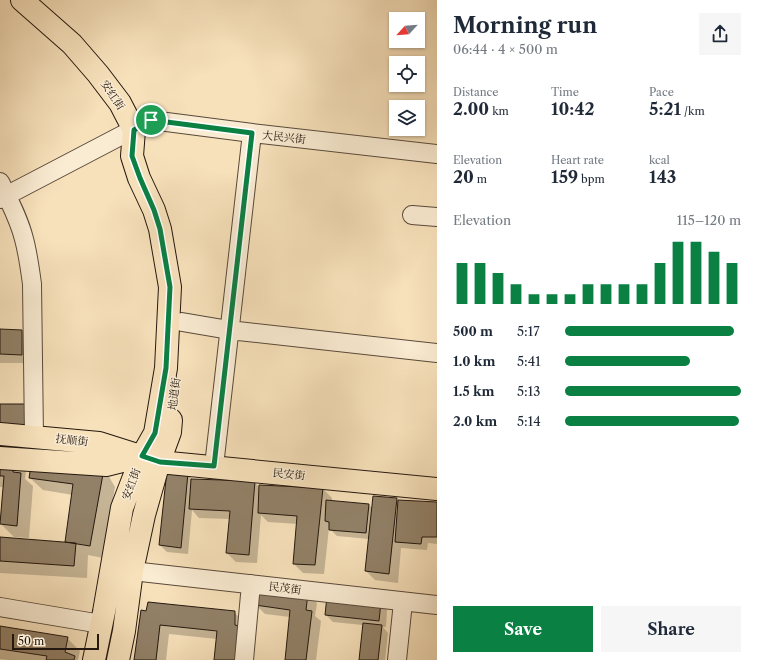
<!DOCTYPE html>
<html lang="en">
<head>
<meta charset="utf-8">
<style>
  :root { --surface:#fff; --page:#f6f6f7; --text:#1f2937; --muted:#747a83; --accent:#0b8043 }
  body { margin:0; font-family:"Libre Caslon Text","Noto Serif SC",serif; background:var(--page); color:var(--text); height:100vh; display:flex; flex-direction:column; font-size:15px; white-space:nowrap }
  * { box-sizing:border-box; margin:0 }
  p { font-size:13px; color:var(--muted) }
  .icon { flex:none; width:22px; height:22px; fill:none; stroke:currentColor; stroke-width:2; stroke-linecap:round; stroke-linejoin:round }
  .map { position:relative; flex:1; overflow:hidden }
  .panel { display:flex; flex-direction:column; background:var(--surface); width:320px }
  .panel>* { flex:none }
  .needle { width:26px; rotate:244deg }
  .buttons { position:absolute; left:389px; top:12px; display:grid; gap:8px }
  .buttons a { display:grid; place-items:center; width:36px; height:36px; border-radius:0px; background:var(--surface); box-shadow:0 1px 3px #0004; font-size:20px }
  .scale { position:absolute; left:12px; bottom:10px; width:87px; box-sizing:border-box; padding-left:4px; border:2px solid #24180f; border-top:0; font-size:11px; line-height:14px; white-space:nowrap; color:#24180f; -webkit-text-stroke:3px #faecd3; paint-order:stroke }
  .pin { position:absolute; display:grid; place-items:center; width:34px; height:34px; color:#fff; margin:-17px; border:2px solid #fff; border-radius:50%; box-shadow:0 1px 4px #0007 }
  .round { display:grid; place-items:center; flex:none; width:42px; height:42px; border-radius:0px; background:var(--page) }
  .summary { display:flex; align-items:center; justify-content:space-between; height:68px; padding:0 16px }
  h1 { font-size:22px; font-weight:700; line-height:30px }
  .stats { display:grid; grid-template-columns:repeat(3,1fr); gap:6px; height:68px; padding:4px 16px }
  .stats div { display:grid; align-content:center }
  .stats b { font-size:17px; font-weight:700 }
  .stats small { font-size:11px; font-weight:400 }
  .stats p { font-size:11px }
  .chart { height:112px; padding:8px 16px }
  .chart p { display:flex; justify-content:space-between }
  .chart svg { width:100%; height:72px; margin-top:4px; stroke:var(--accent); stroke-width:6 }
  .action { display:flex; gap:8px; margin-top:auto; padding:8px 16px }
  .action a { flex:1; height:46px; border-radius:0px; background:var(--accent); color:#fff; font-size:16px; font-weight:700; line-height:46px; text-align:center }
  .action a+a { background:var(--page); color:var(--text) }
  ul { padding:0 16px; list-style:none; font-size:13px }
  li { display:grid; grid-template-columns:64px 48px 1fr; align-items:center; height:30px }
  li i { height:10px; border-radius:5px; background:var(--accent) }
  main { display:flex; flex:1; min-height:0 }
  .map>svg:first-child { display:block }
  .shadow { fill:#0003 }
  .building { fill:#928168; stroke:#24180f }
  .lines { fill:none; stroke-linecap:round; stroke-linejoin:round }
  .minor-casing { stroke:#594a3a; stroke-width:20 }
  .major-casing { stroke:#24180f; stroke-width:24 }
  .minor { stroke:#faecd3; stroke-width:18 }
  .major { stroke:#f7e1bb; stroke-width:22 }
  .route-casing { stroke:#fff; stroke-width:8 }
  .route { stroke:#0b8043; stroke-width:5 }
  .labels { text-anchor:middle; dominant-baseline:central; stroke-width:3; stroke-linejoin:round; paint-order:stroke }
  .street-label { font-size:11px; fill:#24180f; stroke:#faecd3 }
</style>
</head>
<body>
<main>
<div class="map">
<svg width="437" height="660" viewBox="0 0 437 660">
  <rect width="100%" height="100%" fill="#f7e1bb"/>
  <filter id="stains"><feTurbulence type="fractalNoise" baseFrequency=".005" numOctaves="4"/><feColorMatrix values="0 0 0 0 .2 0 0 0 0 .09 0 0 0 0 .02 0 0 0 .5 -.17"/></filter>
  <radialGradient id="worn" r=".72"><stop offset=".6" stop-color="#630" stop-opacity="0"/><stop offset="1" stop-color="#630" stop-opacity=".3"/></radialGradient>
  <!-- shadow -->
  <path class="shadow" d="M0 330 22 331 31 340 30 363H0Z
    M0 457 13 458 26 471 25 479 33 486 29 538 14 537 1 524 4 487H0Z
    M187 473 193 480 254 482 260 488 323 489 332 498V501L369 505 373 509 396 499 399 501 437 503V544L428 543 427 550 401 548 398 583 375 580 366 571 369 539 337 536 329 528 324 574 303 573 294 564 298 524 268 522 261 515 257 563 236 562 227 553 230 519 199 518 192 510 188 554 167 552 160 545Z
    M108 475 115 487 103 558 88 555 87 578 0 573V538L66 544 73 495 43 490 30 478Z
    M308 594 317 603 315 616 321 621 316 660H286L290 617 265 614 256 605Z
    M380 603 387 610 386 627H383L388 633 385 660H360L363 625 333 622 326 615Z
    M142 611 234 612 243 621 215 660 217 639 169 634 166 660H136Z
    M0 627 67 638 80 651 78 660H9L0 659Z"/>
  <!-- building -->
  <path class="building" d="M0 329 22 330V355L0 354Z
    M0 404H26L25 429 0 428Z
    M33 452 103 474 90 546 65 542 73 484 29 478Z
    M0 456 14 457 13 472 21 473 17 526 0 524 4 476H0Z
    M167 470 188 473 181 548 159 545Z
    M191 479 255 481 249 555 226 553 230 511 189 509Z
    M259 485 323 488 315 565 293 564 297 516 258 513Z
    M373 496 397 498 389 574 365 571Z
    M326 500 369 504 366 533 329 530V522L325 521Z
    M398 500 437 502V537H422L421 544 395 542Z
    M0 537 76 543 74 566 0 561Z
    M256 588 308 593 306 610 312 611 306 660H285L290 610 255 605Z
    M327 596 381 602 379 621 325 615Z
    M148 602 235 611V625L243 627 239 660H214L217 631 160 625 156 660H134L141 610 146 611Z
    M363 623 382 625 378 660H359Z
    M0 626 68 637 65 652 75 656 74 660H46L47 656 0 649Z"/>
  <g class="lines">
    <defs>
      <path id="minor" d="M0 182C9 200 19 219 24 239 28 254 30 269 32 284L34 436
        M0 199 151 120 252 133 437 154
        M412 215 437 217
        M182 322 229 330 437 353
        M214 466 252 133
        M132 571 437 605
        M0 607 101 624
        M244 660 251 584
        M397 660 403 602"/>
      <path id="major" d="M22 0 72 44 98 74 120 103 134 130 132 156 139 178 154 210 160 229 170 287 166 368 155 433 142 456 122 508 104 612 94 660
        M0 434 99 443 159 462 437 489
        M0 458 106 465 142 456
        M118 660 124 631 132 571 144 515 159 462 170 432 171 420"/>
    </defs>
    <!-- minor casing -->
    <use href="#minor" class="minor-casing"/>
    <!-- major casing -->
    <use href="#major" class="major-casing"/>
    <!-- minor -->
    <use href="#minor" class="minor"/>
    <!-- major -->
    <use href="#major" class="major"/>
  </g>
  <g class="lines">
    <defs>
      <path id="route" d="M151 120 252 133 214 466 160 462 142 456 155 433 166 368 170 287 160 229 154 210 140 178 132 156 134 130Z"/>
    </defs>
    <!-- route casing -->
    <use href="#route" class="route-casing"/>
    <!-- route -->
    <use href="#route" class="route"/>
  </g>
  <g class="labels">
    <!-- street labels -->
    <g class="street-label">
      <text transform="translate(113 95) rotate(56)">安红街</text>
      <text transform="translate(284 137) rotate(6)">大民兴街</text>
      <text transform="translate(174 394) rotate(-83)">地道街</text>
      <text transform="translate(72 440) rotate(6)">抚顺街</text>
      <text transform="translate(289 474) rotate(6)">民安街</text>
      <text transform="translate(131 484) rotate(-70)">安红街</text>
      <text transform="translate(285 588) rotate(7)">民茂街</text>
    </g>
  </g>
  <rect width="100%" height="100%" filter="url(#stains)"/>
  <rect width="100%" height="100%" fill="url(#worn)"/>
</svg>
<div class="buttons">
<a><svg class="needle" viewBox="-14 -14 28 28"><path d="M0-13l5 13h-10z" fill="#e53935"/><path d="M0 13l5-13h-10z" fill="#747a83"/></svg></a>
<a><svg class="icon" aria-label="locate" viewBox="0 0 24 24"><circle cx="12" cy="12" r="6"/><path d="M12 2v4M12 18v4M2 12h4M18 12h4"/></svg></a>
<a><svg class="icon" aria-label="layers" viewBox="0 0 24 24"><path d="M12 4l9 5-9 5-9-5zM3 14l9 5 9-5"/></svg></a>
</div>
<div class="scale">50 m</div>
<div class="pin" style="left:151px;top:120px;background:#1e9e55"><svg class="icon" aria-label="arrive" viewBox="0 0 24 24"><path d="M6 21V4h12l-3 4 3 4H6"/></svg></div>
</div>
<section class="panel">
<div class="summary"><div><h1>Morning run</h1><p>06:44 · 4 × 500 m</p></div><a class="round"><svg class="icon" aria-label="share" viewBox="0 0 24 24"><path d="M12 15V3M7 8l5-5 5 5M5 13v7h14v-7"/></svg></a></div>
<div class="stats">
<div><p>Distance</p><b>2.00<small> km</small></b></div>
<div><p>Time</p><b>10:42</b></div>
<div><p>Pace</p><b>5:21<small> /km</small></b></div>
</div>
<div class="stats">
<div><p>Elevation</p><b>20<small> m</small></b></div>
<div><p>Heart rate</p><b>159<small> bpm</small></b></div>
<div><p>kcal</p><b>143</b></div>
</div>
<div class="chart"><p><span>Elevation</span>115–120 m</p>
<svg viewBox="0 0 160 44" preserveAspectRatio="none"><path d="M5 44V19M15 44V19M25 44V25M35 44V32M45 44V38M55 44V38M65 44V38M75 44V32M85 44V32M95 44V32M105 44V32M115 44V19M125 44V6M135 44V6M145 44V12M155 44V19"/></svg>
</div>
<ul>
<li><b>500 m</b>5:17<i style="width:96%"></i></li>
<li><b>1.0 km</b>5:41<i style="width:71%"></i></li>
<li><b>1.5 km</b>5:13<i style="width:100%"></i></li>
<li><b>2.0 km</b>5:14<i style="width:99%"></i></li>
</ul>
<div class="action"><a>Save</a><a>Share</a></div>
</section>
</main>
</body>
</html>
